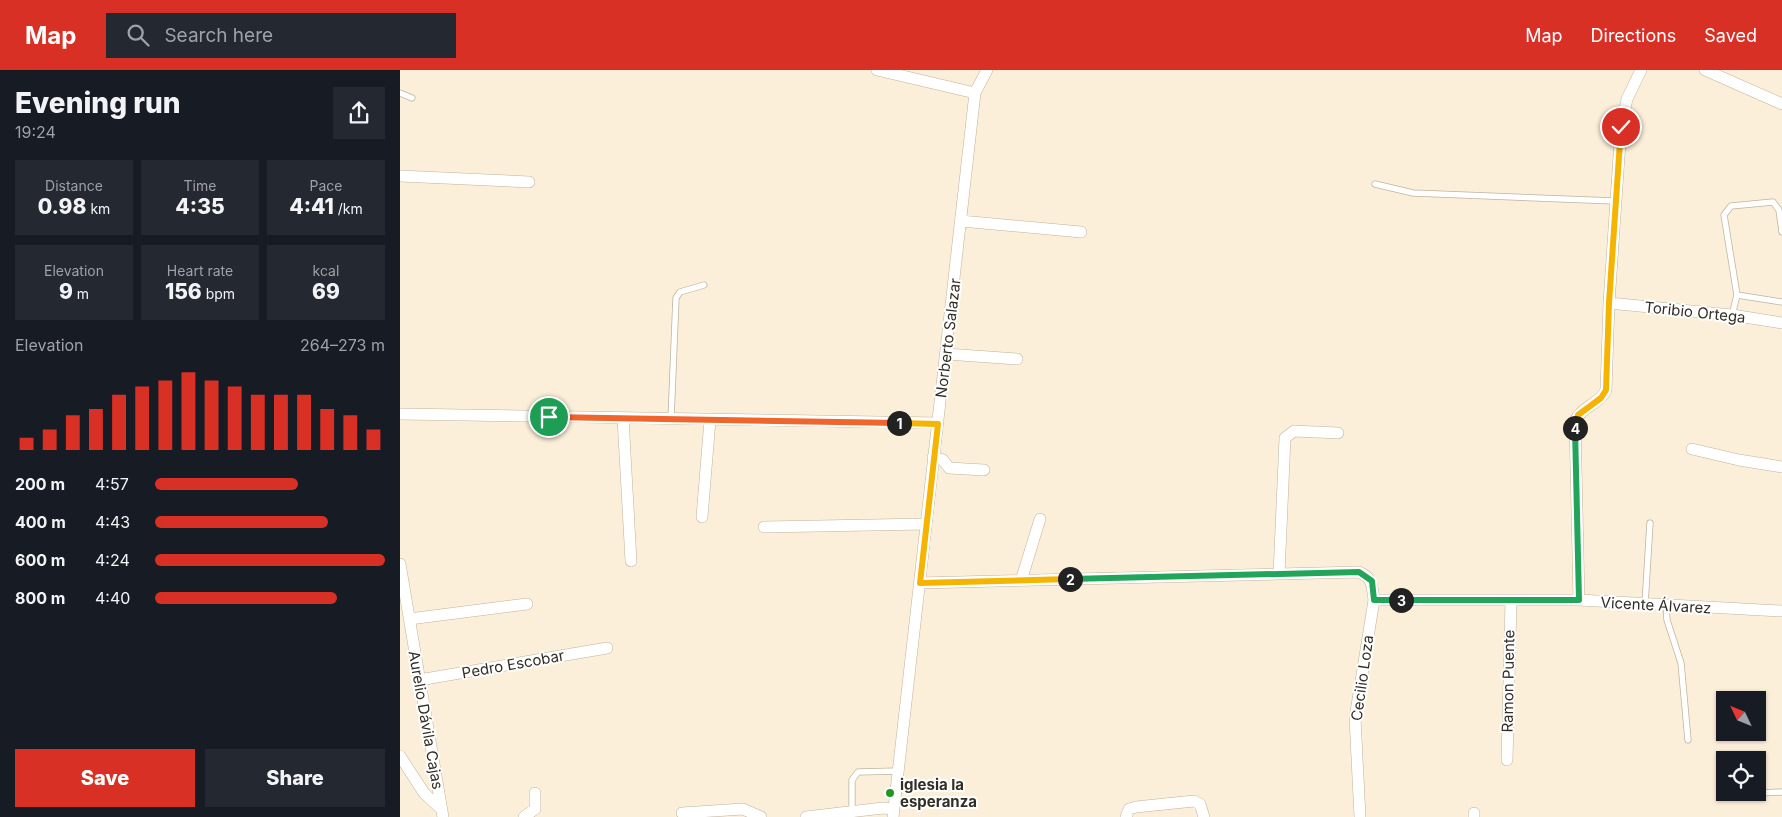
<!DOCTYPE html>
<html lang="en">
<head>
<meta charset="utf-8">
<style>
  :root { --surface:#171b24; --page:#242831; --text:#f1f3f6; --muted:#9ea1a6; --accent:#d93025 }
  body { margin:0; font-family:Inter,sans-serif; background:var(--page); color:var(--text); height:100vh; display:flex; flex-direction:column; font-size:19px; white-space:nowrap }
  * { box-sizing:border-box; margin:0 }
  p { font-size:16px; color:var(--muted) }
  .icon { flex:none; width:28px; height:28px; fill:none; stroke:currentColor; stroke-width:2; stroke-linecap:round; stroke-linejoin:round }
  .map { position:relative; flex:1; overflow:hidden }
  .panel { display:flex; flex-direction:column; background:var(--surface); width:400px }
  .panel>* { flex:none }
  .needle { width:32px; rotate:313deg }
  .controls { position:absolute; left:1316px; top:621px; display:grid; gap:10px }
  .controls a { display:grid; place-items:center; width:50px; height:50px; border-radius:0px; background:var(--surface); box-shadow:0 1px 4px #0004; font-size:25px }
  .pin { position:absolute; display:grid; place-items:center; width:42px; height:42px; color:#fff; margin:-21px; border:2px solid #fff; border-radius:50%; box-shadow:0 1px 5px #0007 }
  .km { position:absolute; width:25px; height:25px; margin:-12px; border-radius:50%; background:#222; color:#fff; font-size:14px; line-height:25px; text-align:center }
  .round { display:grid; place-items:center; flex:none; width:52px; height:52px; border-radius:0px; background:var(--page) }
  .summary { display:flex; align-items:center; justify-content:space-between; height:85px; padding:0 15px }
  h1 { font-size:28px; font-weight:800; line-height:38px }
  .figures { display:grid; grid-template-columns:repeat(3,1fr); gap:8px; height:85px; padding:5px 15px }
  .figures div { display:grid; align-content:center; border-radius:0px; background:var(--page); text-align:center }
  .figures b { font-size:21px; font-weight:800 }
  .figures small { font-size:14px; font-weight:400 }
  .figures p { font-size:14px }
  .chart { height:140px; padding:10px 15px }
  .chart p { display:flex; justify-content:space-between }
  .chart svg { width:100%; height:90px; margin-top:5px; stroke:var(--accent); stroke-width:6 }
  .action { display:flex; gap:10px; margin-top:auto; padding:10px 15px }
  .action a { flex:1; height:58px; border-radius:0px; background:var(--accent); color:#fff; font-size:20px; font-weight:800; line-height:58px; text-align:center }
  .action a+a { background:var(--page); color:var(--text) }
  ul { padding:0 15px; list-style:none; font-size:16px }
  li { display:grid; grid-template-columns:80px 60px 1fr; align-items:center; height:38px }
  li i { height:12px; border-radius:6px; background:var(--accent) }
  header { display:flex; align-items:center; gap:30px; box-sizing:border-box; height:70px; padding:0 25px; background:var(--accent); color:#fff }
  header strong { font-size:24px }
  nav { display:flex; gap:28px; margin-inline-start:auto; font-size:18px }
  .search { width:350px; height:45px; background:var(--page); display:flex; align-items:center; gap:12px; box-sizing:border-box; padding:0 18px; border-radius:0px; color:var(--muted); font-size:19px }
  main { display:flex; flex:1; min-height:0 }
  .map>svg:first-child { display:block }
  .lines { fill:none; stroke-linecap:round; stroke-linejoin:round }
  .service-casing { stroke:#bfb39e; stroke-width:7 }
  .minor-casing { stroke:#bfb39e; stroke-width:12 }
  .service { stroke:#fff; stroke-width:5.5 }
  .minor { stroke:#fff; stroke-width:11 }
  .split-1-casing { stroke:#fff; stroke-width:10 }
  .split-2-casing { stroke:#fff; stroke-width:10 }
  .split-3-casing { stroke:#fff; stroke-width:10 }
  .split-4-casing { stroke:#fff; stroke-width:10 }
  .split-5-casing { stroke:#fff; stroke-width:10 }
  .split-1 { stroke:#f0652b; stroke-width:6 }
  .split-2 { stroke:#f5b400; stroke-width:6 }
  .split-3 { stroke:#22a559; stroke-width:6 }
  .split-4 { stroke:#22a559; stroke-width:6 }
  .split-5 { stroke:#f5b400; stroke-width:6 }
  .poi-dot { fill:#229522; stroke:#fff; stroke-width:2 }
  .labels { text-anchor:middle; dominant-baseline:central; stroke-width:4; stroke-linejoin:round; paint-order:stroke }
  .street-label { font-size:15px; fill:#322d25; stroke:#fff }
  .poi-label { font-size:15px; font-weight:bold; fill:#322d25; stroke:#fff; text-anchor:start }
</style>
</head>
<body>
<header>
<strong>Map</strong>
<div class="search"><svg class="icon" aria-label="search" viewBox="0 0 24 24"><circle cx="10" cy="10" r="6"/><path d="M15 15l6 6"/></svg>Search here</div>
<nav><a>Map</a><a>Directions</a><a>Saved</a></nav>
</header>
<main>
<section class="panel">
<div class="summary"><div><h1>Evening run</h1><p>19:24</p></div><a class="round"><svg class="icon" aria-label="share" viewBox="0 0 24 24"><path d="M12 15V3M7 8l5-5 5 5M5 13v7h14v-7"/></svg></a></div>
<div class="figures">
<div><p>Distance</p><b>0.98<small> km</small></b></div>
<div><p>Time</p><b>4:35</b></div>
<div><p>Pace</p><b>4:41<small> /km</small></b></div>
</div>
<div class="figures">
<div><p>Elevation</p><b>9<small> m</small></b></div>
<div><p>Heart rate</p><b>156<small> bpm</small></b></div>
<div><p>kcal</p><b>69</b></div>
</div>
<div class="chart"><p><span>Elevation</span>264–273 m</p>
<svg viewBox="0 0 160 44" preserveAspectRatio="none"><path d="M5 44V38M15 44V34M25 44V27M35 44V24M45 44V17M55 44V13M65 44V10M75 44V6M85 44V10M95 44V13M105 44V17M115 44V17M125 44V17M135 44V24M145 44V27M155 44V34"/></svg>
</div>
<ul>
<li><b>200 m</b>4:57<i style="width:62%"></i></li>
<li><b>400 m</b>4:43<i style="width:75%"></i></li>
<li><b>600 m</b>4:24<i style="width:100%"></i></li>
<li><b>800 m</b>4:40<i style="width:79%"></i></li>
</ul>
<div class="action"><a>Save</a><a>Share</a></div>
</section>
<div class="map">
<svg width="1382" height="747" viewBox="0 0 1382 747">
  <rect width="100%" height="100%" fill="#fcefda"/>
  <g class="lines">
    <defs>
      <path id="service" d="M0 23 12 28
        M975 114 1013 123 1215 131
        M1337 225 1324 145 1331 136 1373 132 1379 140 1382 162
        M1332 245 1337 225 1382 232
        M271 349 276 228 280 222 304 215
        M1245 534 1250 453
        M1266 535 1267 550 1281 593 1288 670
        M1360 723 1382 722
        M452 742V710L458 702 498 701"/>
      <path id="minor" d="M477 0 575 23
        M1305 0 1382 34
        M0 106 129 112
        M561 151 681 162
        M1209 233 1332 245 1382 253
        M546 284 617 289
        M0 344 538 353
        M223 348 231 491
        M1292 379 1339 390 1382 397
        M533 387 543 390 549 398 584 400
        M302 447 310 350
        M364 457 526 454
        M0 494 43 747
        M879 504 885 368 894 361 938 363
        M621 511 640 449
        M520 513 959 502C973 508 972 516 974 530L955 648 960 747
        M974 530H1179L1382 541
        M1179 530 1175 351C1182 336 1200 334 1206 320L1209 233 1221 57 1227 29 1241 0
        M9 549 127 534
        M19 610 207 578
        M0 686 24 723 41 739
        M1107 690 1111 531
        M282 743 343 739 361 747
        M124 747 135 739V723
        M406 747 483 738 494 739
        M493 747 575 23 587 0
        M726 747 729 739 736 737 794 731 800 734 804 747
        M1074 747V743"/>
    </defs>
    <!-- service casing -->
    <use href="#service" class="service-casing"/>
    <!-- minor casing -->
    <use href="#minor" class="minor-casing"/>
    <!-- service -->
    <use href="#service" class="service"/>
    <!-- minor -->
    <use href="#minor" class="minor"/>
  </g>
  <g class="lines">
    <defs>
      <path id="split-1" d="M149 347 499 353"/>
      <path id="split-2" d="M499 353 538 354 520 513 670 509"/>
      <path id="split-3" d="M670 509 959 502 972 511 974 530H1001"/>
      <path id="split-4" d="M1001 530H1179L1175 358"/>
      <path id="split-5" d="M1175 358 1178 345 1201 328 1206 320 1209 233 1221 57"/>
    </defs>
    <!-- split-1 casing -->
    <use href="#split-1" class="split-1-casing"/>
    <!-- split-2 casing -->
    <use href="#split-2" class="split-2-casing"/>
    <!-- split-3 casing -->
    <use href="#split-3" class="split-3-casing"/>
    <!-- split-4 casing -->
    <use href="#split-4" class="split-4-casing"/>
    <!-- split-5 casing -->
    <use href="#split-5" class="split-5-casing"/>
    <!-- split-1 -->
    <use href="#split-1" class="split-1"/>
    <!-- split-2 -->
    <use href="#split-2" class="split-2"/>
    <!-- split-3 -->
    <use href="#split-3" class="split-3"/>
    <!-- split-4 -->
    <use href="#split-4" class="split-4"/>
    <!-- split-5 -->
    <use href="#split-5" class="split-5"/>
  </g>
  <!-- markers -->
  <circle class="poi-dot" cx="490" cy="723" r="5"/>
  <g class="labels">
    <!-- street labels -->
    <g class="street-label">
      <text transform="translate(1295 242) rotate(6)">Toribio Ortega</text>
      <text transform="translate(548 268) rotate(-83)">Norberto Salazar</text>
      <text transform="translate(1256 535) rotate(3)">Vicente Álvarez</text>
      <text transform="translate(113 594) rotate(-10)">Pedro Escobar</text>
      <text transform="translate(962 608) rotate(-82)">Cecilio Loza</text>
      <text transform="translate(1108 611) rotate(-89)">Ramon Puente</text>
      <text transform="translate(26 650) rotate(80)">Aurelio Dávila Cajas</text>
    </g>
    <!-- poi labels -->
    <g class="poi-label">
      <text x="500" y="714">iglesia la<tspan x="500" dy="17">esperanza</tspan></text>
    </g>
  </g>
</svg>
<div class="controls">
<a><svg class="needle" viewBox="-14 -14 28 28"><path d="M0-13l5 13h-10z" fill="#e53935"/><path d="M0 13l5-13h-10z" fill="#9ea1a6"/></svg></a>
<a><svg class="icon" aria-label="locate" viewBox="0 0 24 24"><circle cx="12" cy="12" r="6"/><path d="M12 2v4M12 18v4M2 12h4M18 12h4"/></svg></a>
</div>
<div class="pin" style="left:149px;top:347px;background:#1e9e55"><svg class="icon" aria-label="arrive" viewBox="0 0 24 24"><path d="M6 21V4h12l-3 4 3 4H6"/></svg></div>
<div class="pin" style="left:1221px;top:57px;background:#d93025"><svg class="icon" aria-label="check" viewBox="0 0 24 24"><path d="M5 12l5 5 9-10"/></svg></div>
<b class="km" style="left:499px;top:353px">1</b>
<b class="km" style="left:670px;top:509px">2</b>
<b class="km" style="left:1001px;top:530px">3</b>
<b class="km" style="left:1175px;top:358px">4</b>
</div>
</main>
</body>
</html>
